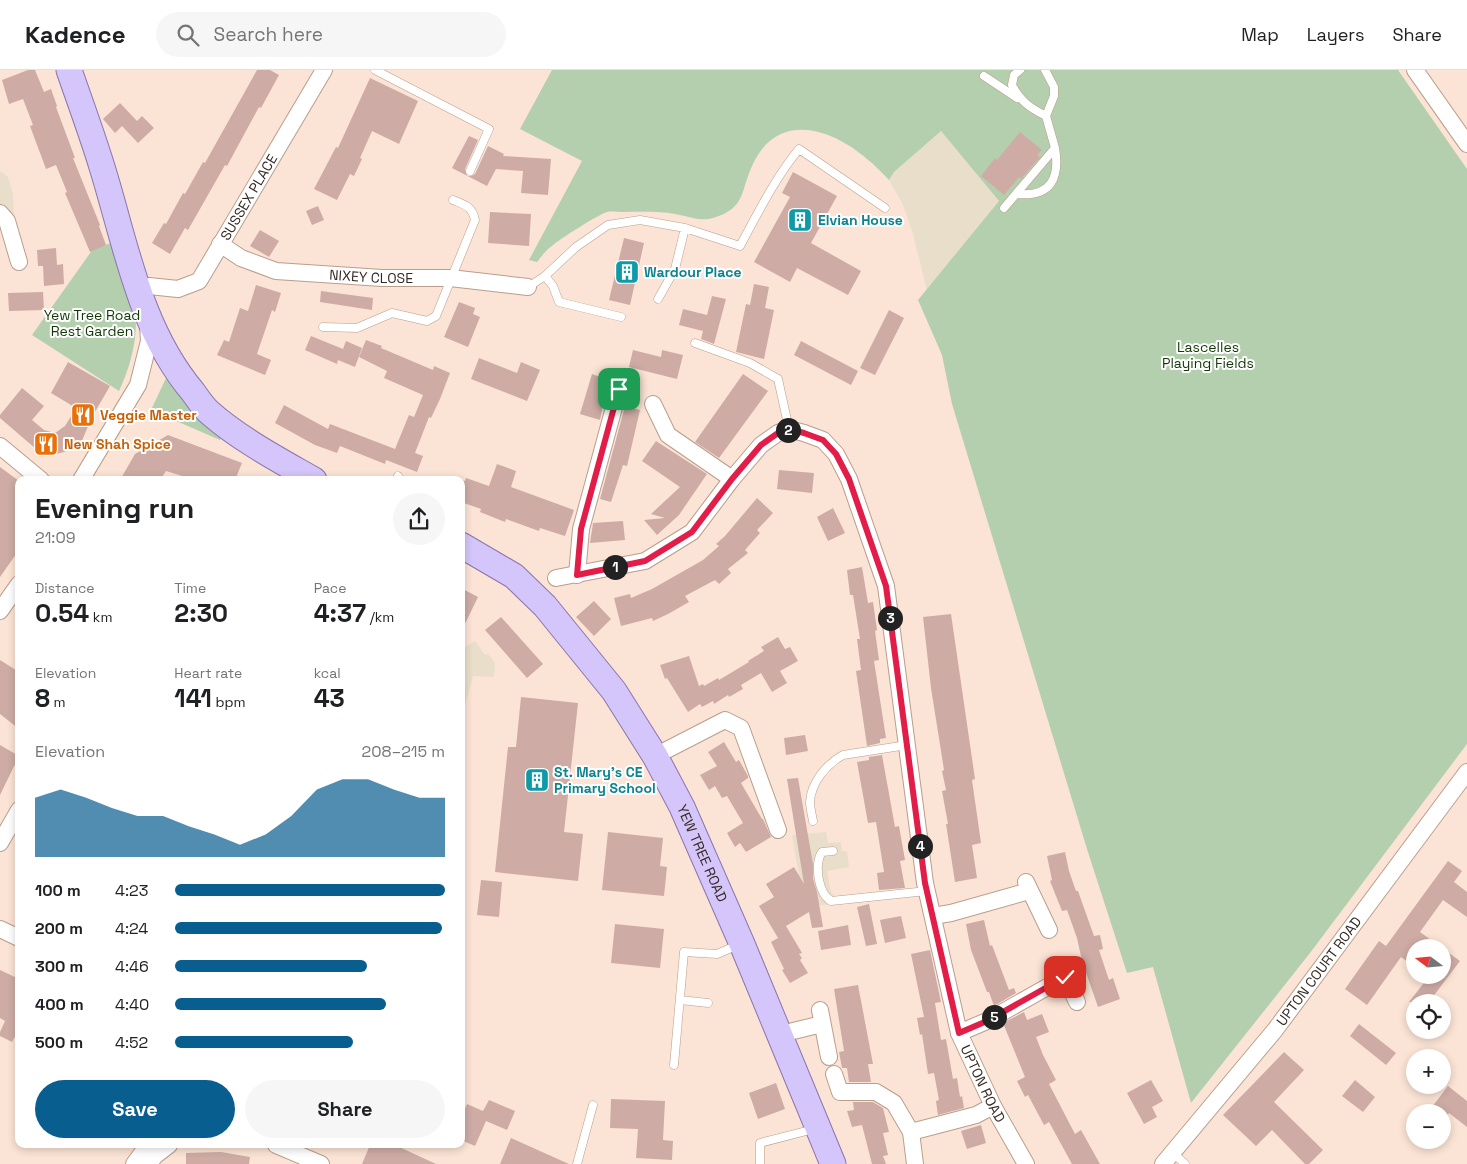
<!DOCTYPE html>
<html lang="en">
<head>
<meta charset="utf-8">
<style>
  :root { --surface:#fff; --page:#f6f6f6; --text:#202124; --muted:#757577; --line:#e0e0e0; --accent:#085e8f }
  body { margin:0; font-family:"Space Grotesk",sans-serif; background:var(--page); color:var(--text); height:100vh; display:flex; flex-direction:column; font-size:19px; white-space:nowrap }
  * { box-sizing:border-box; margin:0 }
  p { font-size:16px; color:var(--muted) }
  .icon { flex:none; width:28px; height:28px; fill:none; stroke:currentColor; stroke-width:2; stroke-linecap:round; stroke-linejoin:round }
  .map { position:relative; flex:1; overflow:hidden }
  .details { position:absolute; left:15px; top:406px; width:450px; height:672px; display:flex; flex-direction:column; background:var(--surface); border-radius:10px; box-shadow:0 2px 8px #0003 }
  .details>* { flex:none }
  .needle { width:32px; rotate:286deg }
  .fabs { position:absolute; left:1406px; top:869px; display:grid; gap:10px }
  .fabs a { display:grid; place-items:center; width:45px; height:45px; border-radius:50%; background:var(--surface); box-shadow:0 2px 8px #0003; font-size:25px }
  .pin { position:absolute; display:grid; place-items:center; width:42px; height:42px; color:#fff; margin:-21px; border-radius:10px; box-shadow:0 2px 8px #0006 }
  .km { position:absolute; width:25px; height:25px; margin:-12px; border-radius:50%; background:#222; color:#fff; font-size:14px; line-height:25px; text-align:center }
  .round { display:grid; place-items:center; flex:none; width:52px; height:52px; border-radius:26px; background:var(--page) }
  .headline { display:flex; align-items:center; justify-content:space-between; height:85px; padding:0 20px }
  h1 { font-size:28px; font-weight:700; line-height:38px }
  .stats { display:grid; grid-template-columns:repeat(3,1fr); gap:8px; height:85px; padding:5px 20px }
  .stats div { display:grid; align-content:center }
  .stats b { font-size:25px; font-weight:700 }
  .stats small { font-size:14px; font-weight:400 }
  .stats p { font-size:14px }
  .chart { height:140px; padding:10px 20px }
  .chart p { display:flex; justify-content:space-between }
  .chart svg { width:100%; height:90px; margin-top:5px; fill:var(--accent); opacity:.7 }
  .primary-button { display:flex; gap:10px; margin-top:auto; padding:10px 20px }
  .primary-button a { flex:1; height:58px; border-radius:30px; background:var(--accent); color:#fff; font-size:20px; font-weight:700; line-height:58px; text-align:center }
  .primary-button a+a { background:var(--page); color:var(--text) }
  ul { padding:0 20px; list-style:none; font-size:16px }
  li { display:grid; grid-template-columns:80px 60px 1fr; align-items:center; height:38px }
  li i { height:12px; border-radius:6px; background:var(--accent) }
  header { display:flex; align-items:center; gap:30px; box-sizing:border-box; height:70px; padding:0 25px; background:var(--surface); border-bottom:1px solid var(--line) }
  header strong { font-size:24px }
  nav { display:flex; gap:28px; margin-inline-start:auto; font-size:18px }
  .search { width:350px; height:45px; background:var(--page); display:flex; align-items:center; gap:12px; box-sizing:border-box; padding:0 18px; border-radius:28px; color:var(--muted); font-size:19px }
  .map>svg:first-child { display:block }
  .industrial { fill:#e9dec9 }
  .green { fill:#b4cfad }
  .building { fill:#ceaca5 }
  .lines { fill:none; stroke-linecap:round; stroke-linejoin:round }
  .service-casing { stroke:#b99e8c; stroke-width:9 }
  .minor-casing { stroke:#b99e8c; stroke-width:18 }
  .primary-casing { stroke:#8975ac; stroke-width:27 }
  .service { stroke:#fff; stroke-width:8 }
  .minor { stroke:#fff; stroke-width:16 }
  .primary { stroke:#d4c5fa; stroke-width:25 }
  .route-casing { stroke:#fff; stroke-width:10 }
  .route { stroke:#e11d48; stroke-width:6 }
  .labels { text-anchor:middle; dominant-baseline:central; stroke-width:4; stroke-linejoin:round; paint-order:stroke }
  .street-label { font-size:14px; fill:#342922; stroke:#fff }
  .culture-label { font-size:14px; font-weight:bold; fill:#0d838f; stroke:#fff; text-anchor:start }
  .park-label { font-size:14px; fill:#143808; stroke:#fff }
  .food-label { font-size:14px; font-weight:bold; fill:#c56008; stroke:#fff; text-anchor:start }
</style>
</head>
<body>
<header>
<strong>Kadence</strong>
<div class="search"><svg class="icon" aria-label="search" viewBox="0 0 24 24"><circle cx="10" cy="10" r="6"/><path d="M15 15l6 6"/></svg>Search here</div>
<nav><a>Map</a><a>Layers</a><a>Share</a></nav>
</header>
<div class="map">
<svg width="1467" height="1094" viewBox="0 0 1467 1094">
  <rect width="100%" height="100%" fill="#fbe4d5"/>
  <!-- industrial -->
  <path class="industrial" d="M941 61 999 131 927 221 913 164 903 135 889 110 894 102Z
    M0 101 8 107 13 124 14 146 12 148 0 135Z
    M475 571 485 585 488 584 495 593 494 607 473 606 465 635H461V580Z
    M826 762 828 773 841 772 842 781H847L849 797 827 801 831 822 836 827 920 819 921 826 856 833 804 836 792 765Z"/>
  <!-- green -->
  <path class="green" d="M552 0H1398L1467 99V674L1310 883 1191 1033 1153 897 1127 903 1087 779 952 334 942 285 918 230 999 131 941 61 894 102 889 110C882 103 875 95 867 89 831 58 778 41 753 94 740 120 747 138 713 148 700 152 688 146 675 144 658 141 640 142 622 142 618 142 612 141 607 142 601 143 558 170 552 176 546 180 541 187 537 192L529 190 582 91 520 59Z
    M114 172C120 192 129 213 134 234 140 262 131 296 119 321L32 265 93 179Z
    M167 306 222 367 220 370 151 340Z"/>
  <!-- building -->
  <path class="building" d="M28 0H35L44 22 51 19 57 36 56 37 75 88H73L100 155 99 156 106 175 90 182 65 123 67 122 56 95 46 99 30 56 33 55 23 29 9 34 2 10Z
    M257 0H270L279 5 261 38 259 37 227 96 225 95 188 160 185 158 170 184 152 173 164 153 166 154 183 123 185 124 203 92 205 93Z
    M370 8 418 31 399 74 372 61 360 88 362 89 354 106 350 104 337 130 314 119 336 77 338 78Z
    M120 33 137 51 142 46 154 58 138 73 122 56 115 63 103 49Z
    M1020 62 1042 80 1037 85 1040 87 1021 109 1019 107 1004 125 981 106 995 88 997 90Z
    M469 66 478 70 465 99 467 106H471L475 104 488 76 504 84 503 86 551 89 548 125 521 123 523 101 496 99 487 116 452 98Z
    M793 102 837 126 811 173 861 201 848 225 797 198 790 212 754 192 790 127 782 123Z
    M318 136 324 150 312 155 306 141Z
    M490 142 531 144 529 176 488 173Z
    M260 160 279 171 269 187 250 176Z
    M624 168 644 173 630 235 609 230Z
    M56 178 57 195 63 194 64 214 44 216 43 196H38L37 180Z
    M754 214 769 217 765 238 774 240 764 289 736 282 746 234 750 235Z
    M256 215 281 223 275 242 272 240 257 284 271 290 265 305 217 285 224 270 229 272 240 238 248 241Z
    M321 221 373 228 372 240 320 232Z
    M43 222 44 240 9 241 8 223Z
    M712 226 726 229 714 274 701 269 703 261 679 255 683 239 707 245Z
    M459 232 475 238 473 244 480 247 468 277 444 267Z
    M889 240 904 248 875 305 860 298Z
    M311 266 343 279 346 271 362 278 355 297 338 290 337 294 305 280Z
    M366 270 382 276 381 278 433 300 434 296 450 303 440 329 431 348 429 347 415 383 423 386 417 402 386 390 385 394 340 376 337 383 315 375 275 353 284 335 328 359 330 354 395 379 409 345 414 347 423 325 384 308 387 301 359 287Z
    M801 271 858 301 851 315 794 285Z
    M633 280 661 287 662 280 683 285 677 309 629 297Z
    M479 288 517 303 521 292 540 300 527 331 471 309Z
    M68 292 110 316 92 347 81 373 64 382 52 385 36 379 0 348V345L22 318 44 336 32 350 44 360 55 363 65 356 76 338 51 323Z
    M592 304 608 310 600 350 580 344Z
    M743 304 768 321 719 388 695 372Z
    M625 336 640 340 627 396 623 395 611 432 600 429Z
    M168 365 242 393 235 410H195L166 401 160 410H120L135 384Z
    M656 371 707 404 679 445 657 465 644 450 665 448 651 444 680 417 642 391Z
    M497 394 516 401 511 417 574 440 565 466 540 458 539 461 506 449 505 452 480 442 481 439 461 432V410L465 411 466 408 489 416Z
    M0 397 19 411V480L0 507Z
    M779 400 814 403 812 423 777 419Z
    M757 428 773 443 757 460 760 463 745 480 748 483 728 499 731 503 719 514 715 510 685 526 689 532 668 544 653 551 652 548 621 556 614 528 630 524 631 528 652 519 703 490 719 476 716 474 725 466Z
    M833 438 845 463 828 471 817 447Z
    M623 451 625 470 590 473 593 453Z
    M862 497 868 533 873 532 877 560 875 561 879 590 874 591 886 668 880 669V673L867 676 856 601 861 600 857 569H860L853 525H850L847 500Z
    M461 518 478 527 461 562Z
    M594 531 611 549 594 566 576 547Z
    M951 544 975 709 972 710 981 773 972 775 977 808 955 812 946 754H948L942 721 946 720 942 701 944 700 931 618 923 547Z
    M501 547 543 594 527 608 485 560Z
    M778 567 785 579 790 577 798 591 780 601 787 613 772 622 761 603 741 615 743 619 729 627 728 625 714 634 713 631 702 637 700 634 688 642 667 608 665 609 660 595 689 586 699 616 703 614 704 616 718 608 719 610 749 592 748 591 764 581 761 577Z
    M0 590 19 602V659L0 644Z
    M521 627 578 633 564 762 583 764 578 811 495 802 508 677H516Z
    M805 665 808 681 786 685 784 668Z
    M724 672 736 692 739 690 748 706V708L741 713 762 749H763L771 767 746 782 740 773 735 777 727 763 743 753 727 726 722 728 715 716 709 720 700 705 717 696 708 682Z
    M0 675 19 686 0 725Z
    M882 685 895 757 899 756 905 790 900 791 905 818 879 820 877 803 884 802 876 752 868 753 857 692 869 690V687Z
    M798 708 813 794V809L817 822 823 857 812 858 809 842 786 856 802 883 799 884 802 888 800 890 808 903 790 913 782 900 784 899 771 872 778 868 759 836 774 827 766 814 794 797 804 814 787 709Z
    M608 762 663 768 660 796 667 797 664 826 602 820Z
    M1065 782 1069 801 1076 821H1078L1094 866 1100 865 1103 879 1099 880 1109 910 1113 908 1120 929 1098 937 1082 891 1077 868 1067 840 1062 841 1050 811 1052 810 1047 786Z
    M1448 791 1462 801 1454 812 1467 822V847L1443 830 1420 862 1442 878H1415V897L1401 887 1367 935 1345 919 1379 871 1386 876Z
    M481 810 502 812 499 847 477 845Z
    M869 834 877 874 866 876 857 837Z
    M901 846 906 868 885 873 880 850Z
    M984 850 990 876 992 875 1009 920 1014 918 1016 923 994 936 989 922H987L971 880 966 854Z
    M615 854 664 859 660 898 611 893Z
    M848 855 851 875 821 880 818 861Z
    M1442 878 1460 891 1429 932H1409L1430 905H1442Z
    M930 880 941 932 935 933 941 970 946 969 953 1009 957 1008 960 1027 962 1026 964 1038 938 1045 936 1031 939 1030 934 1003 928 1004 922 964 920 965 917 948 924 947 911 884Z
    M0 900 19 909V959L12 972 0 966V962L5 951 0 948Z
    M858 915 873 994H868L871 1012H849L847 998H842L839 982 844 981 834 919Z
    M1024 942 1027 950 1042 944 1049 962 1036 967 1043 985 1056 1010 1049 1014 1075 1064 1081 1060 1100 1094H1072L1049 1052 1044 1055 1028 1025 1025 1027 1017 1011 1025 1007 1003 953Z
    M1359 954 1396 983 1386 995 1350 966Z
    M1284 982 1304 1000 1274 1032 1323 1080 1309 1094H1305L1272 1060 1256 1076 1223 1045Z
    M1151 1010 1163 1031 1152 1037 1157 1047 1144 1054 1127 1023Z
    M1355 1010 1375 1027 1363 1042 1342 1026Z
    M776 1013 785 1039 758 1049 749 1023Z
    M1448 1016 1467 1031V1057L1449 1043 1446 1048 1442 1045V1042H1439L1432 1037Z
    M611 1029 665 1031 663 1070 673 1071 672 1090 636 1088 638 1059 610 1058Z
    M489 1030 515 1041 507 1060 486 1051 475 1076 461 1070V1048L467 1034 483 1041Z
    M853 1032H873L883 1038 889 1062 883 1063 888 1085 883 1086 886 1094H872L862 1055 852 1057 847 1041 854 1040Z
    M981 1055 986 1073 967 1079 961 1061Z
    M511 1068 569 1094H500Z
    M370 1075H395L436 1094H362Z
    M221 1082 250 1087 249 1094H186V1083Z"/>
  <g class="lines">
    <defs>
      <path id="service" d="M375 0 489 59 470 101
        M1020 0 1014 5 1012 15C1020 31 1030 38 1046 46
        M984 6 1017 28
        M1018 124C1051 127 1060 108 1055 78
        M1004 138 1055 78 1046 46 1054 26V17L1045 0
        M545 206 553 216 559 232 621 247
        M528 217 545 206 576 177 608 155 640 150 685 158 740 176C758 143 775 108 799 79L885 138
        M658 229 675 199 685 158
        M323 257 357 258 392 243 427 251 436 246 475 150C472 136 465 135 453 130
        M695 273 750 293 778 309 789 359
        M396 410 398 406
        M813 751C812 745 810 738 810 732 811 712 827 694 843 685L907 675
        M833 781 822 782C814 794 818 823 831 831L927 821
        M680 930 708 933
        M674 995 684 882 717 884 738 875
        M1173 1083 1185 1094
        M577 1094 593 1035
        M760 1094V1073L814 1059"/>
      <g id="minor">
        <path d="M1415 0 1467 74"/>
        <path d="M0 143 7 151 19 192"/>
        <path id="s1" d="M220 174 241 188 276 201 382 208H450L528 217"/>
        <path id="s2" d="M149 216 178 219 199 211 324 0"/>
        <path d="M653 334 668 365 732 409"/>
        <path d="M0 376 41 410"/>
        <path d="M81 410 138 315 149 271 148 254"/>
        <path d="M577 505 581 459 619 319"/>
        <path id="s3" d="M556 508 645 491 692 462 732 409 761 375 778 363 789 359 804 363 823 370 836 384 849 409 886 516 925 813 959 963 993 1036 1026 1094"/>
        <path d="M0 541 19 514"/>
        <path d="M655 686 725 650 741 658 778 760"/>
        <path d="M0 773 19 740"/>
        <path d="M1026 812 1049 860"/>
        <path d="M933 846 951 843 1029 821"/>
        <path d="M0 859 19 868"/>
        <path d="M1062 900 1077 932"/>
        <path d="M820 940 829 987"/>
        <path d="M959 963 987 951 1065 907"/>
        <path d="M781 964 822 954"/>
        <path d="M834 1004 840 1022H876L894 1033 911 1062 915 1094"/>
        <path d="M911 1062 976 1045 993 1036"/>
        <path d="M276 1075 321 1094"/>
        <path d="M134 1094 148 1075"/>
        <path d="M148 1094 156 1085 169 1075"/>
        <path id="s4" d="M1163 1094 1275 960 1467 702"/>
      </g>
      <g id="primary">
        <path d="M69 0C80 32 92 64 102 97 126 174 139 258 193 322 198 329 203 337 210 343 241 370 279 390 314 410"/>
        <path id="s5" d="M461 475 514 506 545 536 614 621 655 686 682 737 742 874 833 1094"/>
      </g>
    </defs>
    <!-- service casing -->
    <use href="#service" class="service-casing"/>
    <!-- minor casing -->
    <use href="#minor" class="minor-casing"/>
    <!-- primary casing -->
    <use href="#primary" class="primary-casing"/>
    <!-- service -->
    <use href="#service" class="service"/>
    <!-- minor -->
    <use href="#minor" class="minor"/>
    <!-- primary -->
    <use href="#primary" class="primary"/>
  </g>
  <g class="lines">
    <defs>
      <path id="route" d="M619 319 581 459 577 505 645 491 692 462 732 409 761 375 778 363 789 359 804 363 823 370 836 384 849 409 886 516 925 813 959 963 987 951 1065 907"/>
    </defs>
    <!-- route casing -->
    <use href="#route" class="route-casing"/>
    <!-- route -->
    <use href="#route" class="route"/>
  </g>
  <!-- icons -->
  <defs>
    <symbol id="building-square" viewBox="-11 -11 22 22"><rect x="-9" y="-9" width="18" height="18" rx="4" fill="#0f9aa8" stroke="#fff"/><path d="M-4-6H4V6H1V3H-1V6H-4ZM-2.5-4.3h1.7v1.8h-1.7ZM.8-4.3h1.7v1.8H.8ZM-2.5-1h1.7V.8h-1.7ZM.8-1h1.7V.8H.8Z" fill="#fff"/></symbol>
    <symbol id="restaurant-square" viewBox="-11 -11 22 22"><rect x="-9" y="-9" width="18" height="18" rx="4" fill="#e8710a" stroke="#fff"/><path d="M-5-6h1v4h1v-4h1v4h1v-4h1v5L-1.5 .5V6h-2V.5L-5-1ZM5-6V6H3V1.5H1.5Q1.5-4 5-6Z" fill="#fff"/></symbol>
  </defs>
  <g fill-rule="evenodd">
    <use href="#building-square" x="786" y="136" width="28" height="28"/>
    <use href="#building-square" x="613" y="188" width="28" height="28"/>
    <use href="#restaurant-square" x="69" y="331" width="28" height="28"/>
    <use href="#restaurant-square" x="32" y="360" width="28" height="28"/>
    <use href="#building-square" x="523" y="696" width="28" height="28"/>
  </g>
  <g class="labels">
    <!-- street labels -->
    <g class="street-label">
      <text stroke="none"><textPath href="#s2" startOffset="149">SUSSEX PLACE</textPath></text>
      <text stroke="none"><textPath href="#s1" startOffset="158">NIXEY CLOSE</textPath></text>
      <text stroke="none"><textPath href="#s5" startOffset="399">YEW TREE ROAD</textPath></text>
      <text stroke="none"><textPath href="#s4" startOffset="248">UPTON COURT ROAD</textPath></text>
      <text stroke="none"><textPath href="#s3" startOffset="995">UPTON ROAD</textPath></text>
    </g>
    <!-- culture labels -->
    <g class="culture-label">
      <text x="818" y="150">Elvian House</text>
      <text x="644" y="202">Wardour Place</text>
      <text x="554" y="702">St. Mary's CE<tspan x="554" dy="16">Primary School</tspan></text>
    </g>
    <!-- park labels -->
    <g class="park-label">
      <text x="92" y="245">Yew Tree Road<tspan x="92" dy="16">Rest Garden</tspan></text>
      <text x="1208" y="277">Lascelles<tspan x="1208" dy="16">Playing Fields</tspan></text>
    </g>
    <!-- food labels -->
    <g class="food-label">
      <text x="100" y="345">Veggie Master</text>
      <text x="64" y="374">New Shah Spice</text>
    </g>
  </g>
</svg>
<div class="fabs">
<a><svg class="needle" viewBox="-14 -14 28 28"><path d="M0-13l5 13h-10z" fill="#e53935"/><path d="M0 13l5-13h-10z" fill="#757577"/></svg></a>
<a><svg class="icon" aria-label="locate" viewBox="0 0 24 24"><circle cx="12" cy="12" r="6"/><path d="M12 2v4M12 18v4M2 12h4M18 12h4"/></svg></a>
<a>+</a>
<a>−</a>
</div>
<div class="pin" style="left:619px;top:319px;background:#1e9e55"><svg class="icon" aria-label="arrive" viewBox="0 0 24 24"><path d="M6 21V4h12l-3 4 3 4H6"/></svg></div>
<div class="pin" style="left:1065px;top:907px;background:#d93025"><svg class="icon" aria-label="check" viewBox="0 0 24 24"><path d="M5 12l5 5 9-10"/></svg></div>
<b class="km" style="left:615px;top:497px">1</b>
<b class="km" style="left:788px;top:360px">2</b>
<b class="km" style="left:890px;top:548px">3</b>
<b class="km" style="left:920px;top:776px">4</b>
<b class="km" style="left:994px;top:947px">5</b>
<section class="details">
<div class="headline"><div><h1>Evening run</h1><p>21:09</p></div><a class="round"><svg class="icon" aria-label="share" viewBox="0 0 24 24"><path d="M12 15V3M7 8l5-5 5 5M5 13v7h14v-7"/></svg></a></div>
<div class="stats">
<div><p>Distance</p><b>0.54<small> km</small></b></div>
<div><p>Time</p><b>2:30</b></div>
<div><p>Pace</p><b>4:37<small> /km</small></b></div>
</div>
<div class="stats">
<div><p>Elevation</p><b>8<small> m</small></b></div>
<div><p>Heart rate</p><b>141<small> bpm</small></b></div>
<div><p>kcal</p><b>43</b></div>
</div>
<div class="chart"><p><span>Elevation</span>208–215 m</p>
<svg viewBox="0 0 160 44" preserveAspectRatio="none"><path d="M0 44V15L10 11L20 15L30 20L40 24L50 24L60 29L70 33L80 38L90 33L100 24L110 11L120 6L130 6L140 11L150 15L160 15V44z"/></svg>
</div>
<ul>
<li><b>100 m</b>4:23<i style="width:100%"></i></li>
<li><b>200 m</b>4:24<i style="width:99%"></i></li>
<li><b>300 m</b>4:46<i style="width:71%"></i></li>
<li><b>400 m</b>4:40<i style="width:78%"></i></li>
<li><b>500 m</b>4:52<i style="width:66%"></i></li>
</ul>
<div class="primary-button"><a>Save</a><a>Share</a></div>
</section>
</div>
</body>
</html>
